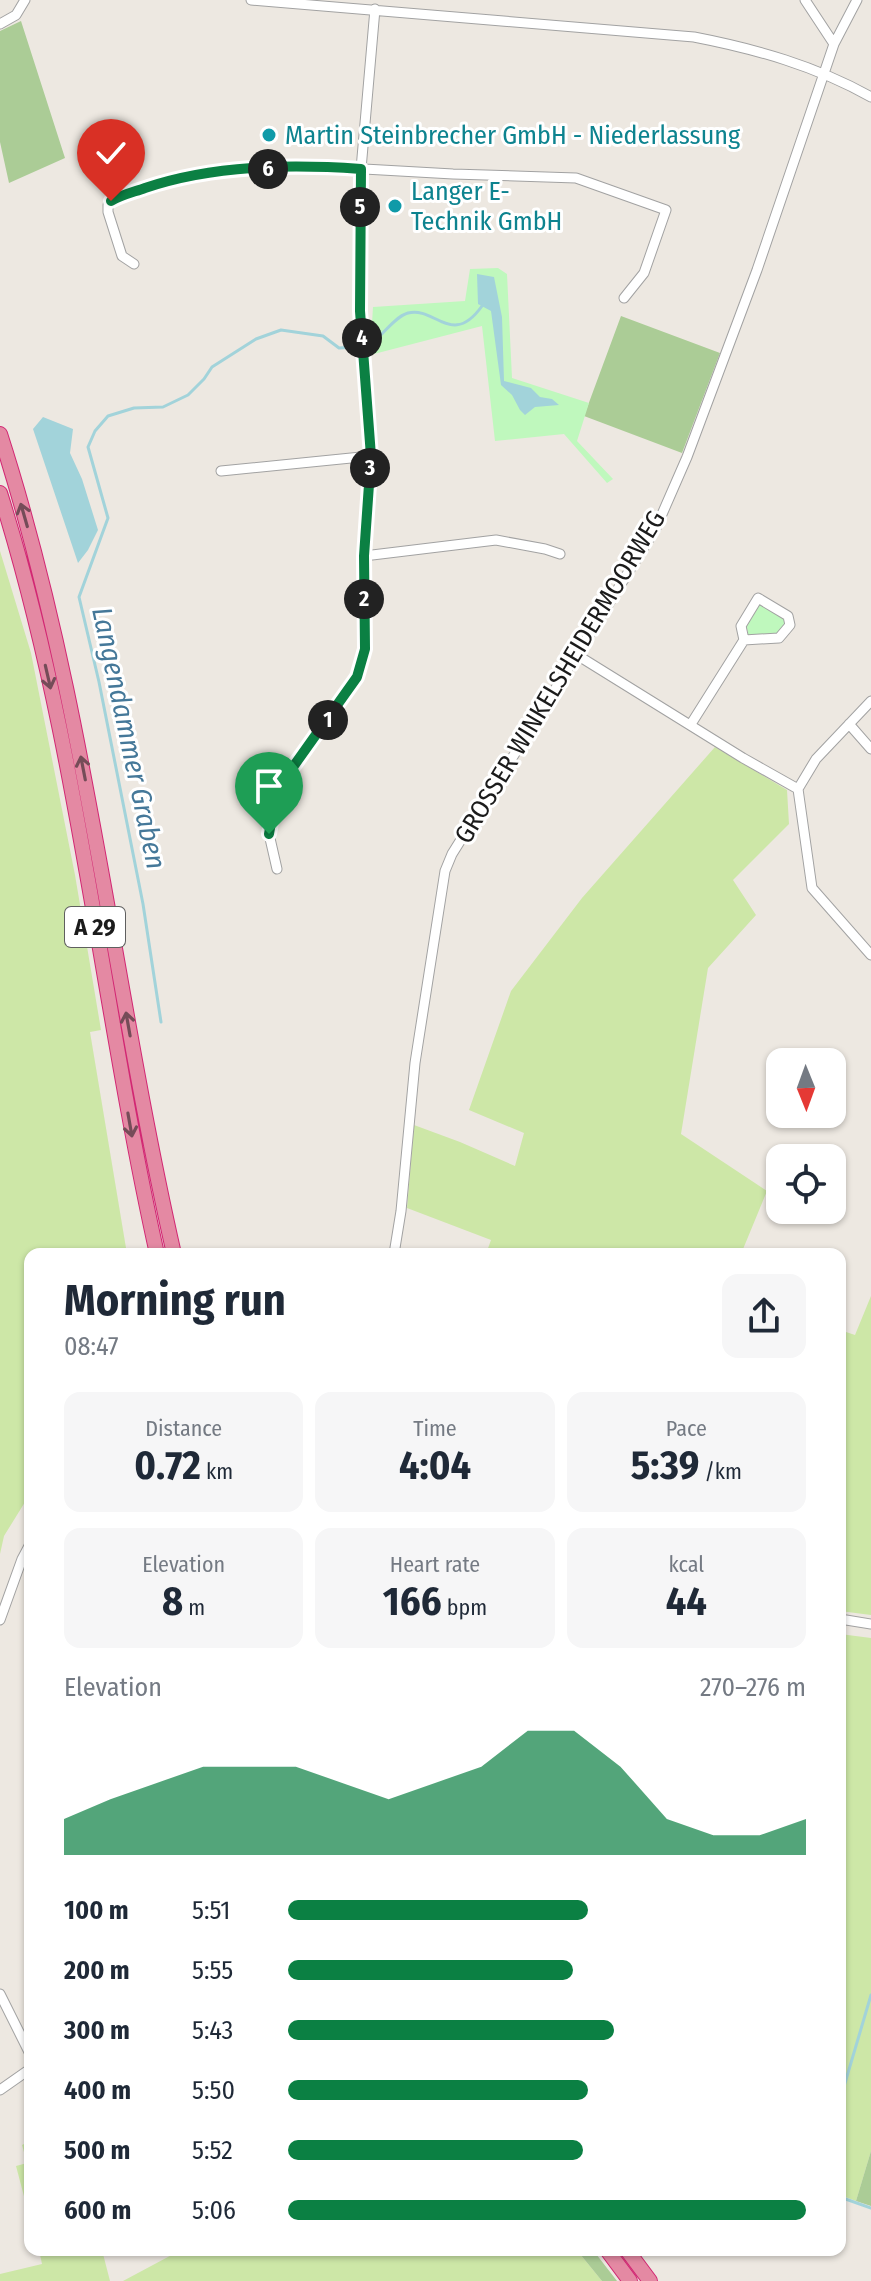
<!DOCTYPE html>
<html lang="en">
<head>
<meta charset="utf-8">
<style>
  :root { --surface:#fff; --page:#f6f6f7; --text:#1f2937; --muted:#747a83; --accent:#0b8043 }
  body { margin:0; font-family:"Fira Sans Condensed",sans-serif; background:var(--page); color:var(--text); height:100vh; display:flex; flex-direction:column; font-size:30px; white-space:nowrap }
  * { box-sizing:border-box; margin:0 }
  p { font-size:26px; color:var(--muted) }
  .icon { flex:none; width:44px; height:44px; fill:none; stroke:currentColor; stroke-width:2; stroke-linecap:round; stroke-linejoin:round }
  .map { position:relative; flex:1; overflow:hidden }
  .drawer { position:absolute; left:24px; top:1248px; width:822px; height:1008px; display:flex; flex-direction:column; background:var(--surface); border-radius:16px; box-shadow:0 2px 6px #0004 }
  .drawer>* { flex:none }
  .needle { width:52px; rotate:179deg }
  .fabs { position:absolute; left:766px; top:1048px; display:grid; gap:16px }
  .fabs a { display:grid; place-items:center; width:80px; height:80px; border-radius:16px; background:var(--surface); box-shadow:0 2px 6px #0004; font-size:40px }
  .pin { position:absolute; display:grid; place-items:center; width:68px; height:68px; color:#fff; margin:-82px -34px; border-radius:50% 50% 50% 0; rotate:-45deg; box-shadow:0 0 8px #0007 }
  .pin .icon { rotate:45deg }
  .km { position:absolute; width:40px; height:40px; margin:-20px; border-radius:50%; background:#222; color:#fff; font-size:22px; line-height:40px; text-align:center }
  .round { display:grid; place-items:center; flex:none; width:84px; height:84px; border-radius:16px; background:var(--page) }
  .headline { display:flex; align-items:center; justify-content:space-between; height:136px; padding:0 40px }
  h1 { font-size:44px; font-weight:700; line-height:60px }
  .figures { display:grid; grid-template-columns:repeat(3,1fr); gap:12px; height:136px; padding:8px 40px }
  .figures div { display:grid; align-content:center; border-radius:16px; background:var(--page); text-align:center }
  .figures b { font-size:40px; font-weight:700 }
  .figures small { font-size:22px; font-weight:400 }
  .figures p { font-size:22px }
  .chart { height:224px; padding:16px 40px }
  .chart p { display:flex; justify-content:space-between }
  .chart svg { width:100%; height:144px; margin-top:8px; fill:var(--accent); opacity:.7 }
  ul { padding:0 40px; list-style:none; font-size:26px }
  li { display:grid; grid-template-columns:128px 96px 1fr; align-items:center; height:60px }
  li i { height:20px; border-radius:10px; background:var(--accent) }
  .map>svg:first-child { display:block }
  .grass { fill:#cde7a7 }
  .forest { fill:#abcc96 }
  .park { fill:#bff8bd }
  .water { fill:#a2d3da }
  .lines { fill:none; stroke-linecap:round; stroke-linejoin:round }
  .stream { stroke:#a2d3da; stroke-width:3 }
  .minor-casing { stroke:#a2a2a2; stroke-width:11 }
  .highway-casing { stroke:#d22773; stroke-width:16 }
  .minor { stroke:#fff; stroke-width:9 }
  .highway { stroke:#e489a3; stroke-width:14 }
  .oneway { stroke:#754c58 }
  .route-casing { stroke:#fff; stroke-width:16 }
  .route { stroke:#0b8043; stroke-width:10 }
  .culture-dot { fill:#0f9aa8; stroke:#fff; stroke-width:3 }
  .labels { text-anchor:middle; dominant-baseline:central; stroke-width:6; stroke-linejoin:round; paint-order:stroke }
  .shield { fill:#fff; stroke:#5f5f5f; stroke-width:2 }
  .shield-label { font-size:24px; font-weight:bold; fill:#1b1b1b }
  .culture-label { font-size:26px; fill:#0d838f; stroke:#fff; text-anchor:start }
  .street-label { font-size:26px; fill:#1b1b1b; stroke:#fff }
  .water-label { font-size:28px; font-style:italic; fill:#457899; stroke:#fff }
</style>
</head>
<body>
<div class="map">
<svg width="871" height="2281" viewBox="0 0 871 2281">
  <rect width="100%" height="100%" fill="#ede8e1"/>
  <!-- grass -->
  <path class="grass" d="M0 551 31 653 75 875 101 1030 90 1032 127 1254H30V1494L4 1536 0 1554Z
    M715 747 787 790 789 824 733 880 756 915 708 968 681 1134 767 1191 741 1254H486L491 1240 407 1208 414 1125 460 1142 515 1166 524 1133 469 1110 511 991 582 898Z
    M871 1296V1615L840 1611V1330L855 1335Z
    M840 1634 871 1638V2151L856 2201 840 2195Z
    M30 2141V2219L16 2166 27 2163 22 2145Z
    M39 2250H102L110 2281H0V2274L42 2264Z
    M181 2250H562L580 2254 602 2281H123Z"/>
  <!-- forest -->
  <path class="forest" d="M21 21 65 158 9 183 0 142V31Z
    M621 316 720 353 682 453 584 416Z
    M871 2151V2206L856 2201Z
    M562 2250H593L617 2281H602L580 2254Z"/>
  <!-- park -->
  <path class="park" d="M498 268 507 274 512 378 589 403 577 441 613 479 607 483 564 434 495 441 482 326 370 355 373 307 465 301 470 269Z
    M762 604 785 618 787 623 777 635 746 637 748 633 746 624 747 620 751 619 757 609V605Z"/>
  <!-- water -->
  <path class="water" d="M477 274 494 277 502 317 504 381 531 388 540 397 552 399 559 405 535 407 525 415 520 410 512 395 501 385 491 311 478 304Z
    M43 417 73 429 70 453 82 479 98 530 88 550 78 563 33 429Z"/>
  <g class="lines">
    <!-- stream -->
    <path class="stream" d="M378 338C386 330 397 316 408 313 435 306 452 348 482 306
      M161 1022 143 904 99 682 79 597 108 518 88 447 95 431 108 416 134 408 163 407 188 395 204 379 212 367 256 339 281 330 323 336 339 348 355 347
      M840 2100 871 1995
      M840 2197 871 2208"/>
    <defs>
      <path id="minor" d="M251 0 694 37C756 49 816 66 871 97
        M805 0 834 44
        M0 24 16 15 25 0
        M134 264 122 256 108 212V205L115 198 173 179 214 172 311 166 453 174 576 178 666 210 644 273 624 298
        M221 471 371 456
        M364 556 496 540 545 549 560 554
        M577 655 743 758 798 789 816 759 871 701
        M691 724 744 640 779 638 790 625 788 616 758 598 741 626 744 640
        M849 724 871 749
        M798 789 812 888 871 955
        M277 869 269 834 274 805 293 767 357 677 365 649 364 556 371 456 360 311 361 169 375 9
        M394 1254 401 1211 415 1063 445 871 452 854 656 528 687 457 757 270 834 44 857 0
        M840 1619 871 1624
        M0 1620 22 1559 30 1544
        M0 1994 30 2054
        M0 2090 30 2069"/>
      <path id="highway" d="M0 434C86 701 112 981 174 1254
        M0 493C78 741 101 1002 157 1254
        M607 2250 630 2281
        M627 2250 650 2281"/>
    </defs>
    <!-- minor casing -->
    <use href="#minor" class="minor-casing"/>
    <!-- highway casing -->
    <use href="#highway" class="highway-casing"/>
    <!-- minor -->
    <use href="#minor" class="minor"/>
    <!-- highway -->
    <use href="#highway" class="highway"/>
  </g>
  <!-- one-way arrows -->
  <defs><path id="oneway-shaft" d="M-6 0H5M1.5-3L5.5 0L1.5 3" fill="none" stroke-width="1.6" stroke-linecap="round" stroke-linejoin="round" transform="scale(2)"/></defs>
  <g class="oneway">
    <use href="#oneway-shaft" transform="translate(24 515) rotate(-106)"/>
    <use href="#oneway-shaft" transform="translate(48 677) rotate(77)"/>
    <use href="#oneway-shaft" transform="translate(83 768) rotate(-101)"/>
    <use href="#oneway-shaft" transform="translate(128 1024) rotate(-100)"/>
    <use href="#oneway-shaft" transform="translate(130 1125) rotate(80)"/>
  </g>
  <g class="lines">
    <defs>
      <path id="route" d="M111 201C121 195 134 192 145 188 213 165 290 164 361 169L360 311 371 456 364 556 365 649 357 677 293 767 274 805 269 834"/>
    </defs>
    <!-- route casing -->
    <use href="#route" class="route-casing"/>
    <!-- route -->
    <use href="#route" class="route"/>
  </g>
  <!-- markers -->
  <g class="culture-dot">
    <circle cx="269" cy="135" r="8"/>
    <circle cx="395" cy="206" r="8"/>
  </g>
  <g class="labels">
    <!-- shield labels -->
    <rect class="shield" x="65" y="907" width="60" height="40" rx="6"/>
    <g class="shield-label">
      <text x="95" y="927">A 29</text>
    </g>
    <!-- culture labels -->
    <g class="culture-label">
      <text x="285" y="135">Martin Steinbrecher GmbH - Niederlassung</text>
      <text x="411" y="191">Langer E-<tspan x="411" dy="30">Technik GmbH</tspan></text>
    </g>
    <!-- street labels -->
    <g class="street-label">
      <text transform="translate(560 677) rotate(-59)">GROSSER WINKELSHEIDERMOORWEG</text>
    </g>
    <!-- water labels -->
    <g class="water-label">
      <text transform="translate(129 738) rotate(78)">Langendammer Graben</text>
    </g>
  </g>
</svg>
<div class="fabs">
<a><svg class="needle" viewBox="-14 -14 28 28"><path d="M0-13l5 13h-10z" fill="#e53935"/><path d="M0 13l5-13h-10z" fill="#747a83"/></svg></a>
<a><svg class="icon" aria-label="locate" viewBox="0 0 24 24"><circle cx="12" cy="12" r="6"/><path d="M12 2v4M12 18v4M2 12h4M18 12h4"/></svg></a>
</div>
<div class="pin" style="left:269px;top:834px;background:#1e9e55"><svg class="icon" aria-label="arrive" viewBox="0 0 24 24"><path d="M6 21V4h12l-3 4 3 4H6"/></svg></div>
<div class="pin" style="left:111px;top:201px;background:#d93025"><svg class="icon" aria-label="check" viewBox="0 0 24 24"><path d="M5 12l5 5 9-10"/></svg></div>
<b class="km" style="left:328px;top:720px">1</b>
<b class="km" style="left:364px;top:599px">2</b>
<b class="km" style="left:370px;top:468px">3</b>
<b class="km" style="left:362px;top:338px">4</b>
<b class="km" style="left:360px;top:207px">5</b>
<b class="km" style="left:268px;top:169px">6</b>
<section class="drawer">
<div class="headline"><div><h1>Morning run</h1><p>08:47</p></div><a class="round"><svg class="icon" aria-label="share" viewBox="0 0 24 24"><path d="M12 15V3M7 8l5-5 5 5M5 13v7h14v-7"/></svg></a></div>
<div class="figures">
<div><p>Distance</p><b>0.72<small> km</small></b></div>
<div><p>Time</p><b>4:04</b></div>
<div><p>Pace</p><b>5:39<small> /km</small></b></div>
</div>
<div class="figures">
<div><p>Elevation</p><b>8<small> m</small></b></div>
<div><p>Heart rate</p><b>166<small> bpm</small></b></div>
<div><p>kcal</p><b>44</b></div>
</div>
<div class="chart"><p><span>Elevation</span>270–276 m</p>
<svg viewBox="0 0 160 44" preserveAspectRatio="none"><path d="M0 44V33L10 27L20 22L30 17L40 17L50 17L60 22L70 27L80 22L90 17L100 6L110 6L120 17L130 33L140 38L150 38L160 33V44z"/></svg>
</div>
<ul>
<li><b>100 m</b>5:51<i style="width:58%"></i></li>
<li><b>200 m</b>5:55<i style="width:55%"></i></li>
<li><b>300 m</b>5:43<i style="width:63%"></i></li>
<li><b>400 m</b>5:50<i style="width:58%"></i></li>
<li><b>500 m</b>5:52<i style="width:57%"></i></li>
<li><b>600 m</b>5:06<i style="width:100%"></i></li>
</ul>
</section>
</div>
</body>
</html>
